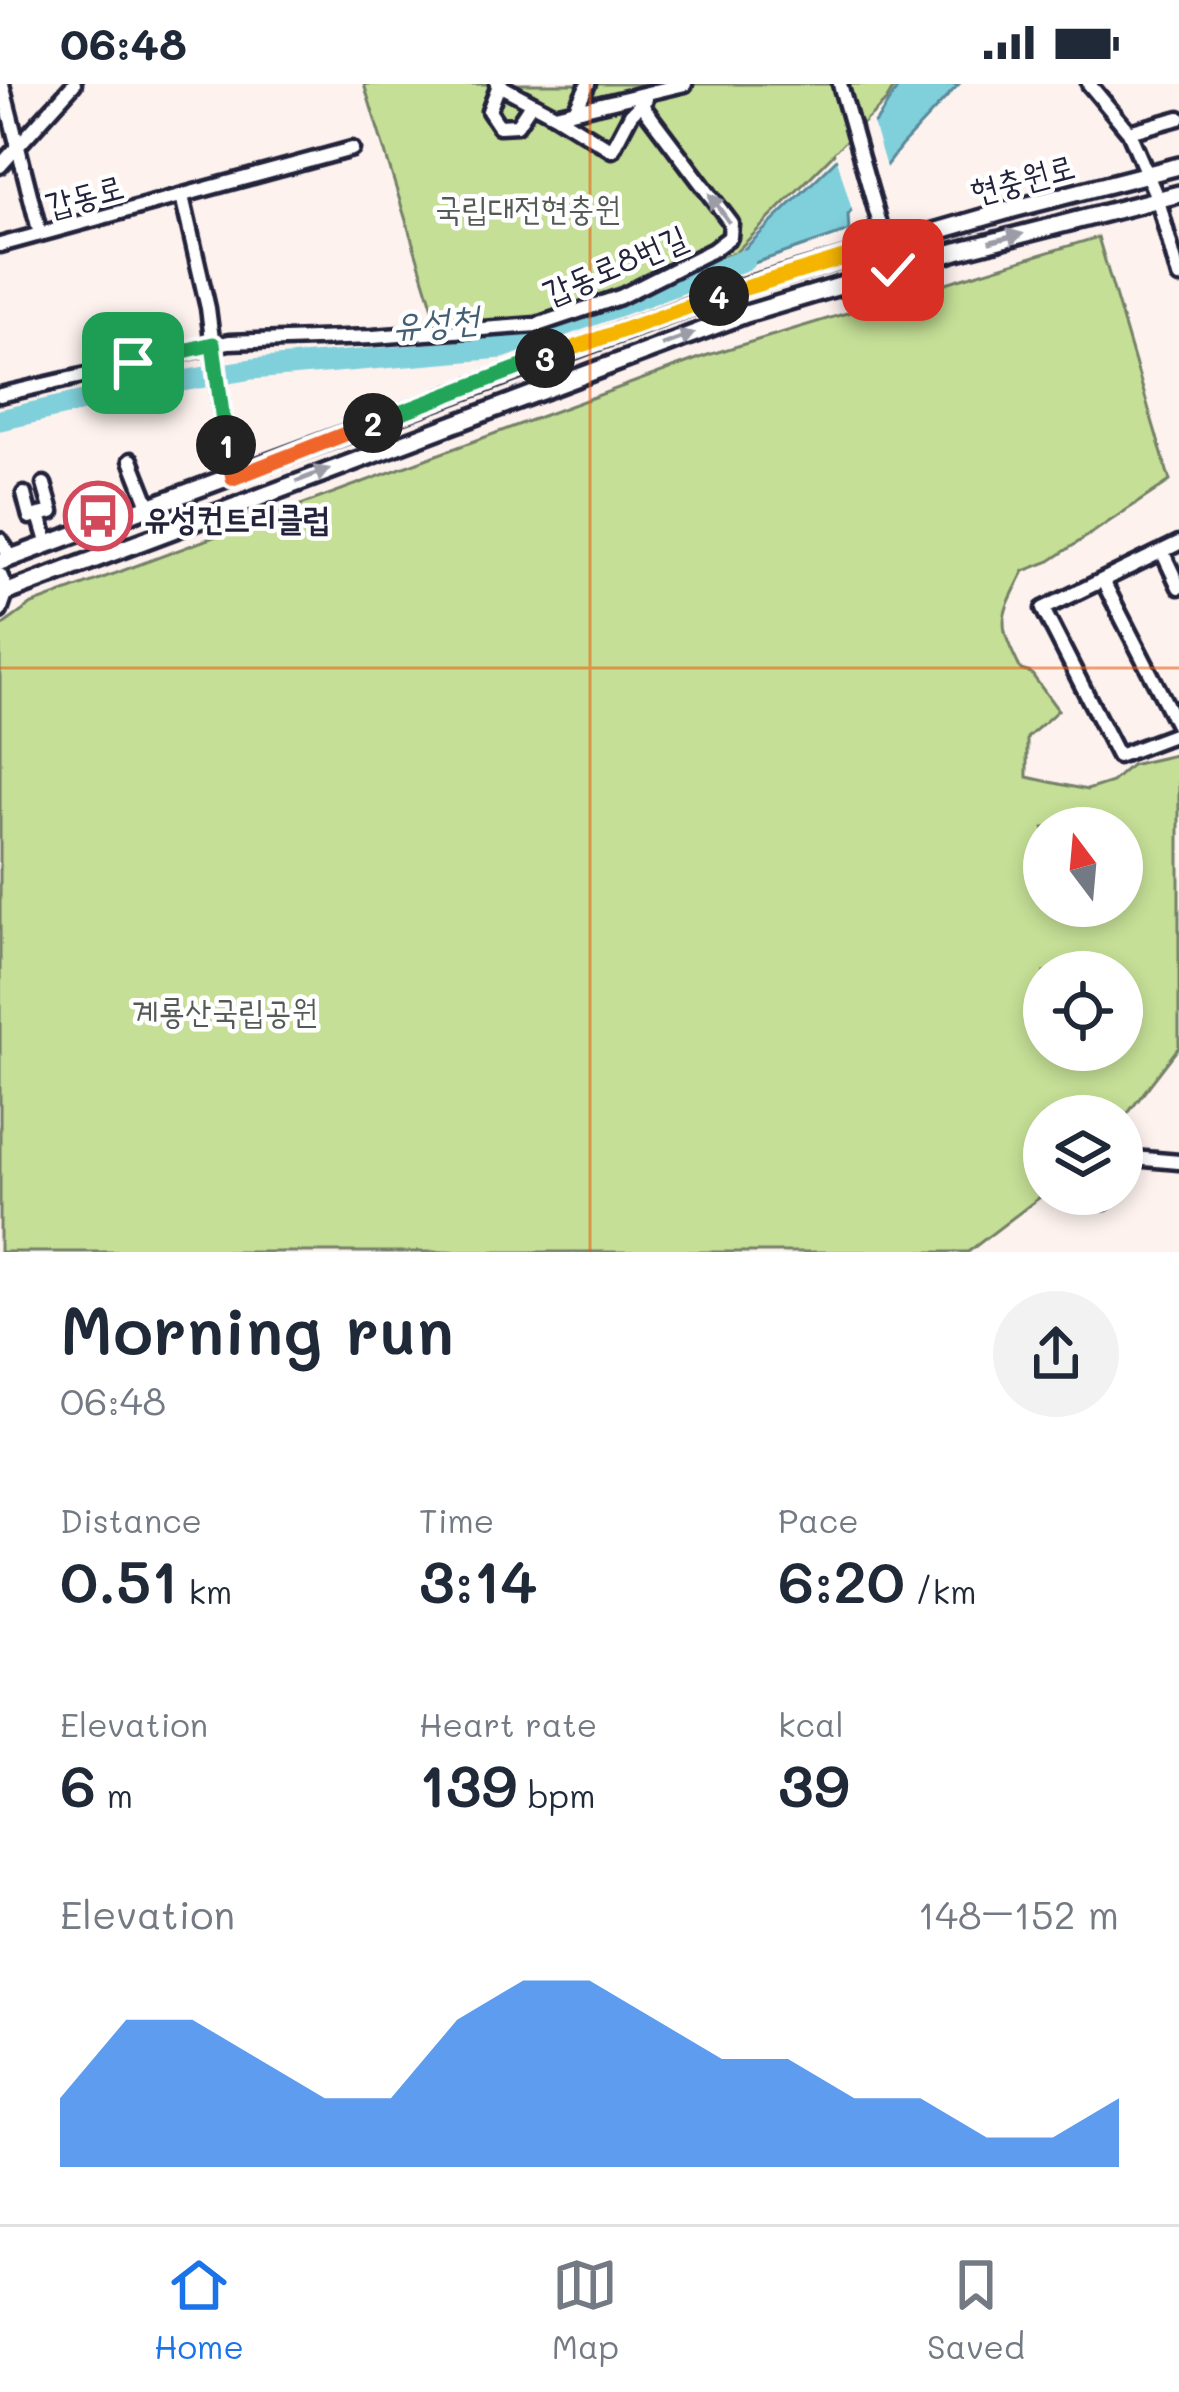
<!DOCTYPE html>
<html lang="en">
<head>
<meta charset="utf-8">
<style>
  :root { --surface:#fff; --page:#f2f2f3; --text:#1f2937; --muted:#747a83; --line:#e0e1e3; --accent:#1a73e8 }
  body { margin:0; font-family:Mali,"Poor Story",sans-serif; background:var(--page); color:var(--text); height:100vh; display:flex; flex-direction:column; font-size:45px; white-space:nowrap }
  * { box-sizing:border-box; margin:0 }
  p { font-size:39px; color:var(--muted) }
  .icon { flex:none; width:66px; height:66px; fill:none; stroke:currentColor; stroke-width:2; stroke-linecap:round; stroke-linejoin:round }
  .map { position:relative; height:1168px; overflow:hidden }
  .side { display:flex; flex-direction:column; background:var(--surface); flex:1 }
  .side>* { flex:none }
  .needle { width:78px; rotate:344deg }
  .controls { position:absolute; left:1023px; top:723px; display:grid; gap:24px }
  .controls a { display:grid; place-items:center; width:120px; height:120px; border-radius:50%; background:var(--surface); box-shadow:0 6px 18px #0003; font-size:60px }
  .pin { position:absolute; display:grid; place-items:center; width:102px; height:102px; color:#fff; margin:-51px; border-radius:24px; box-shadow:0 6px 18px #0006 }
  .km { position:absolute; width:60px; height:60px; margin:-30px; border-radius:50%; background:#222; color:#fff; font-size:33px; line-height:60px; text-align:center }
  .round { display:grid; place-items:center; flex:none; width:126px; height:126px; border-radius:63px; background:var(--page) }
  .headline { display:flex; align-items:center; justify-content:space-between; height:204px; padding:0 60px }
  h1 { font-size:66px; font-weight:600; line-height:90px }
  .metrics { display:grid; grid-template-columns:repeat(3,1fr); gap:18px; height:204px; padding:12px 60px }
  .metrics div { display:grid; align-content:center }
  .metrics b { font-size:60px; font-weight:600 }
  .metrics small { font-size:33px; font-weight:400 }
  .metrics p { font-size:33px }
  .chart { height:336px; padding:24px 60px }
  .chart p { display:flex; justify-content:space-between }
  .chart svg { width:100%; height:216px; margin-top:12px; fill:var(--accent); opacity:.7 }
  .status { display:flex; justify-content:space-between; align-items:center; height:84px; padding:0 60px; background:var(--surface); direction:ltr }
  .status svg { height:33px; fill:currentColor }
  .menu { display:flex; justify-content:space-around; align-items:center; height:168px; border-top:3px solid var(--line); background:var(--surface); font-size:33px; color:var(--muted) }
  .menu a { display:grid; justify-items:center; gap:6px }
  .menu .on { color:var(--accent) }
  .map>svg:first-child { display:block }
  .green { fill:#c5df96; stroke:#748068; stroke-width:3; fill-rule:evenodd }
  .water { fill:#80d0db; stroke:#5a8a9b; stroke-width:3 }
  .pier { fill:#fdf2ee }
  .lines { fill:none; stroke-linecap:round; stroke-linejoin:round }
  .river { stroke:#80d0db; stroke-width:21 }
  .minor-casing { stroke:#22223b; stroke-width:21 }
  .major-casing { stroke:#22223b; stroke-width:24 }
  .minor { stroke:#fff; stroke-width:12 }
  .major { stroke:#fff; stroke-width:15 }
  .oneway { fill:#9c9ca7 }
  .split-1-casing { stroke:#fff; stroke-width:24 }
  .split-2-casing { stroke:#fff; stroke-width:24 }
  .split-3-casing { stroke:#fff; stroke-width:24 }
  .split-4-casing { stroke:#fff; stroke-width:24 }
  .split-5-casing { stroke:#fff; stroke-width:24 }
  .split-1 { stroke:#22a559; stroke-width:15 }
  .split-2 { stroke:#f0652b; stroke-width:15 }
  .split-3 { stroke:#22a559; stroke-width:15 }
  .split-4 { stroke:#f5b400; stroke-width:15 }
  .split-5 { stroke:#f5b400; stroke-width:15 }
  .grid { fill:none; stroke:#e8590c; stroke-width:3; stroke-opacity:0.55 }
  .labels { text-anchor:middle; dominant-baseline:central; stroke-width:9; stroke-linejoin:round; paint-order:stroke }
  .street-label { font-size:33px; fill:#22223b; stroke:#fff }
  .park-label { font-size:33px; fill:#535b56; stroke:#fff }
  .poi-label { font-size:33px; font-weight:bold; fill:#22223b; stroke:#fff; text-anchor:start }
  .water-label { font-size:36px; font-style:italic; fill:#435f73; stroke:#fff }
</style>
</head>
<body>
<div class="status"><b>06:48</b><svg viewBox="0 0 49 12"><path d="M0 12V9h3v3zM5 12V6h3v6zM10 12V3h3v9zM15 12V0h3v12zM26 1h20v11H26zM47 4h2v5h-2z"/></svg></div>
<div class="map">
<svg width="1179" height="1168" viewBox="0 0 1179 1168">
  <rect width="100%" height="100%" fill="#fdf2ee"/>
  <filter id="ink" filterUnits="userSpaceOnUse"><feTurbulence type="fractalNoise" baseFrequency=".00833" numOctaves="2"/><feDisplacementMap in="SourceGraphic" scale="24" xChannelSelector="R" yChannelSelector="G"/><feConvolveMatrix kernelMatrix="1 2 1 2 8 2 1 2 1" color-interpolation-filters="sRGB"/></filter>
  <g filter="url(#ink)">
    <!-- green -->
    <path class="green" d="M364 0H896L886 17 736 168 557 242 453 265 435 231Z
      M1098 153 1170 397 1050 477 1024 487C1000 535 996 536 1021 586L1031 589 1058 626 1027 654V693L1087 706 1112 698 1131 681 1179 670V963L1122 1037V1032H1044V1110L968 1168H0V543L32 520 708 271ZM1122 744V822H1044V744ZM1122 888V966H1044V888Z"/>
    <!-- water -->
    <path class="water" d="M900 0H959L901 62 848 131 849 147 722 190 720 180 738 171 878 35Z"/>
    <!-- pier -->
    <path class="pier" d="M871 33 888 90 854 133 835 68Z"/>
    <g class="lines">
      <!-- river -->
      <path class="river" d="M0 336 136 305 252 285 502 264 745 176"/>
      <defs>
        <path id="minor" d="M2 0 40 150
          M497 0 555 31 685 0
          M840 0 893 186
          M1089 0 1129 48 1158 116 1179 193
          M499 1 489 27 499 42 517 41 531 20
          M575 26 588 0
          M555 31 612 66 631 30 646 15
          M1129 48 1179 34
          M0 82 74 0
          M182 112 208 224 228 379 233 393
          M0 161 352 65
          M0 311 229 258 373 253 537 241 620 213 713 166 730 153 731 139 642 21
          M131 376 150 424
          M44 400 52 428 39 431 48 461
          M24 410 30 433 39 431
          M0 456 12 474
          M1179 459 1043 525 1118 672 1179 649
          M1162 467 1179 503
          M0 491 7 507 0 527
          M1103 497 1179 645
          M1122 1073 1179 1078
          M1104 1118 1105 1110"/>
        <path id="major" d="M0 478 734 206 1013 125 1179 82
          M0 511 746 230 957 167 1179 110"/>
      </defs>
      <!-- minor casing -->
      <use href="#minor" class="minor-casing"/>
      <!-- major casing -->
      <use href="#major" class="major-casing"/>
      <!-- minor -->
      <use href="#minor" class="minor"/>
      <!-- major -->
      <use href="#major" class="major"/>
    </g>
    <!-- one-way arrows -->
    <defs><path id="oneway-solid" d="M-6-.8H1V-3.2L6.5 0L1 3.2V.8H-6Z" transform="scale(3)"/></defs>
    <g class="oneway">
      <use href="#oneway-solid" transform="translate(719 124) rotate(-125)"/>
      <use href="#oneway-solid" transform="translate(1006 154) rotate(-14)"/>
      <use href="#oneway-solid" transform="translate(678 255) rotate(-20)"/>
      <use href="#oneway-solid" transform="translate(313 391) rotate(-21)"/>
    </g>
  </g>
  <g class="lines" filter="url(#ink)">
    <defs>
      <path id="split-1" d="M133 279 213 260 226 361"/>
      <path id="split-2" d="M226 361 233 394 373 339"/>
      <path id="split-3" d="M373 339 545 274"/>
      <path id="split-4" d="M545 274 719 212"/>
      <path id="split-5" d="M719 212 886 161 893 186"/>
    </defs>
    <!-- split-1 casing -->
    <use href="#split-1" class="split-1-casing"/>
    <!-- split-2 casing -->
    <use href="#split-2" class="split-2-casing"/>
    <!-- split-3 casing -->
    <use href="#split-3" class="split-3-casing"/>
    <!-- split-4 casing -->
    <use href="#split-4" class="split-4-casing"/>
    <!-- split-5 casing -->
    <use href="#split-5" class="split-5-casing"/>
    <!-- split-1 -->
    <use href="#split-1" class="split-1"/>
    <!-- split-2 -->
    <use href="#split-2" class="split-2"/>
    <!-- split-3 -->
    <use href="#split-3" class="split-3"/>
    <!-- split-4 -->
    <use href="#split-4" class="split-4"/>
    <!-- split-5 -->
    <use href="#split-5" class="split-5"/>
  </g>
  <!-- grid -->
  <path class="grid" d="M590 0V1168M0 584H1179"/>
  <!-- icons -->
  <defs>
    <symbol id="bus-ring" viewBox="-11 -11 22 22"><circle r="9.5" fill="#fff" stroke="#d1495b" stroke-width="1.5"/><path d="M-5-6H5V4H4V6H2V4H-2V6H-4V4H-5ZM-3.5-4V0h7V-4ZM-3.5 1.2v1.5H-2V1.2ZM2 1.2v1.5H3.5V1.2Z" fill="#d1495b"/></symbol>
  </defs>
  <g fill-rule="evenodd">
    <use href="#bus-ring" x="60" y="394" width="76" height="76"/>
  </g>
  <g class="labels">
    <!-- street labels -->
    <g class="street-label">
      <text transform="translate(1022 93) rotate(-15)">현충원로</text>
      <text transform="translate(84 110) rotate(-15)">갑동로</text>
      <text transform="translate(614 179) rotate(-23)">갑동로8번길</text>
    </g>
    <!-- park labels -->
    <g class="park-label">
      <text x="528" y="122">국립대전현충원</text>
      <text x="225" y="925">계룡산국립공원</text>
    </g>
    <!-- poi labels -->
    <g class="poi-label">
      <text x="144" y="432">유성컨트리클럽</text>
    </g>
    <!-- water labels -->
    <g class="water-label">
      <text transform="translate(435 236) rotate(-5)">유성천</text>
    </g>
  </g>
</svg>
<div class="controls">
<a><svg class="needle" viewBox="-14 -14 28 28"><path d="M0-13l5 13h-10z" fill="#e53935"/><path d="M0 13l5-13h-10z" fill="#747a83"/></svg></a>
<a><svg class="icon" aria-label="locate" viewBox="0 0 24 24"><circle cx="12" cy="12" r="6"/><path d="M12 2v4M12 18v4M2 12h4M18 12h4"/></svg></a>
<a><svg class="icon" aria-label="layers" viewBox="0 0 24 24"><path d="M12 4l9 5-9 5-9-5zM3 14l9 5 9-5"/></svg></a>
</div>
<div class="pin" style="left:133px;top:279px;background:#1e9e55"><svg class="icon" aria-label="arrive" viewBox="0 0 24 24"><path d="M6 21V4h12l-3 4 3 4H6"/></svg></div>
<div class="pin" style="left:893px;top:186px;background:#d93025"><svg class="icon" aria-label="check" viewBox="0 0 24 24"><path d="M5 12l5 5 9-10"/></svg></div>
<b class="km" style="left:226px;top:361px">1</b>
<b class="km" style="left:373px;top:339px">2</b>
<b class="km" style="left:545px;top:274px">3</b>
<b class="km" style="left:719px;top:212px">4</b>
</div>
<section class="side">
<div class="headline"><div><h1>Morning run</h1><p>06:48</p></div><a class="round"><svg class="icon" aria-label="share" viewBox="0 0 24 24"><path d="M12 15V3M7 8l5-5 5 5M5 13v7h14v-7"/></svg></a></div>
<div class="metrics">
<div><p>Distance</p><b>0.51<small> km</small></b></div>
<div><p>Time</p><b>3:14</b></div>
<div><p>Pace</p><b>6:20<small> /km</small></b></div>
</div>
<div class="metrics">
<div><p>Elevation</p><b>6<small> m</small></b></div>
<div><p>Heart rate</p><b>139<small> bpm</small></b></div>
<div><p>kcal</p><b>39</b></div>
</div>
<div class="chart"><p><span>Elevation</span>148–152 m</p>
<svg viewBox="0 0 160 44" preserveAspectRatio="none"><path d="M0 44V30L10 14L20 14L30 22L40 30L50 30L60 14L70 6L80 6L90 14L100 22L110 22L120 30L130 30L140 38L150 38L160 30V44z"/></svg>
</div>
</section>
<nav class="menu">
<a class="on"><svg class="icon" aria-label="home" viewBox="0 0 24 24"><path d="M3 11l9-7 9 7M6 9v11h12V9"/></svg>Home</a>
<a><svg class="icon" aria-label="map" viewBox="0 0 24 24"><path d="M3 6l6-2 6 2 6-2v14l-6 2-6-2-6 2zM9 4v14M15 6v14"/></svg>Map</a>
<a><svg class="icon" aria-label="saved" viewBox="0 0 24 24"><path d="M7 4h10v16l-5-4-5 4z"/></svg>Saved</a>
</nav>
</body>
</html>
